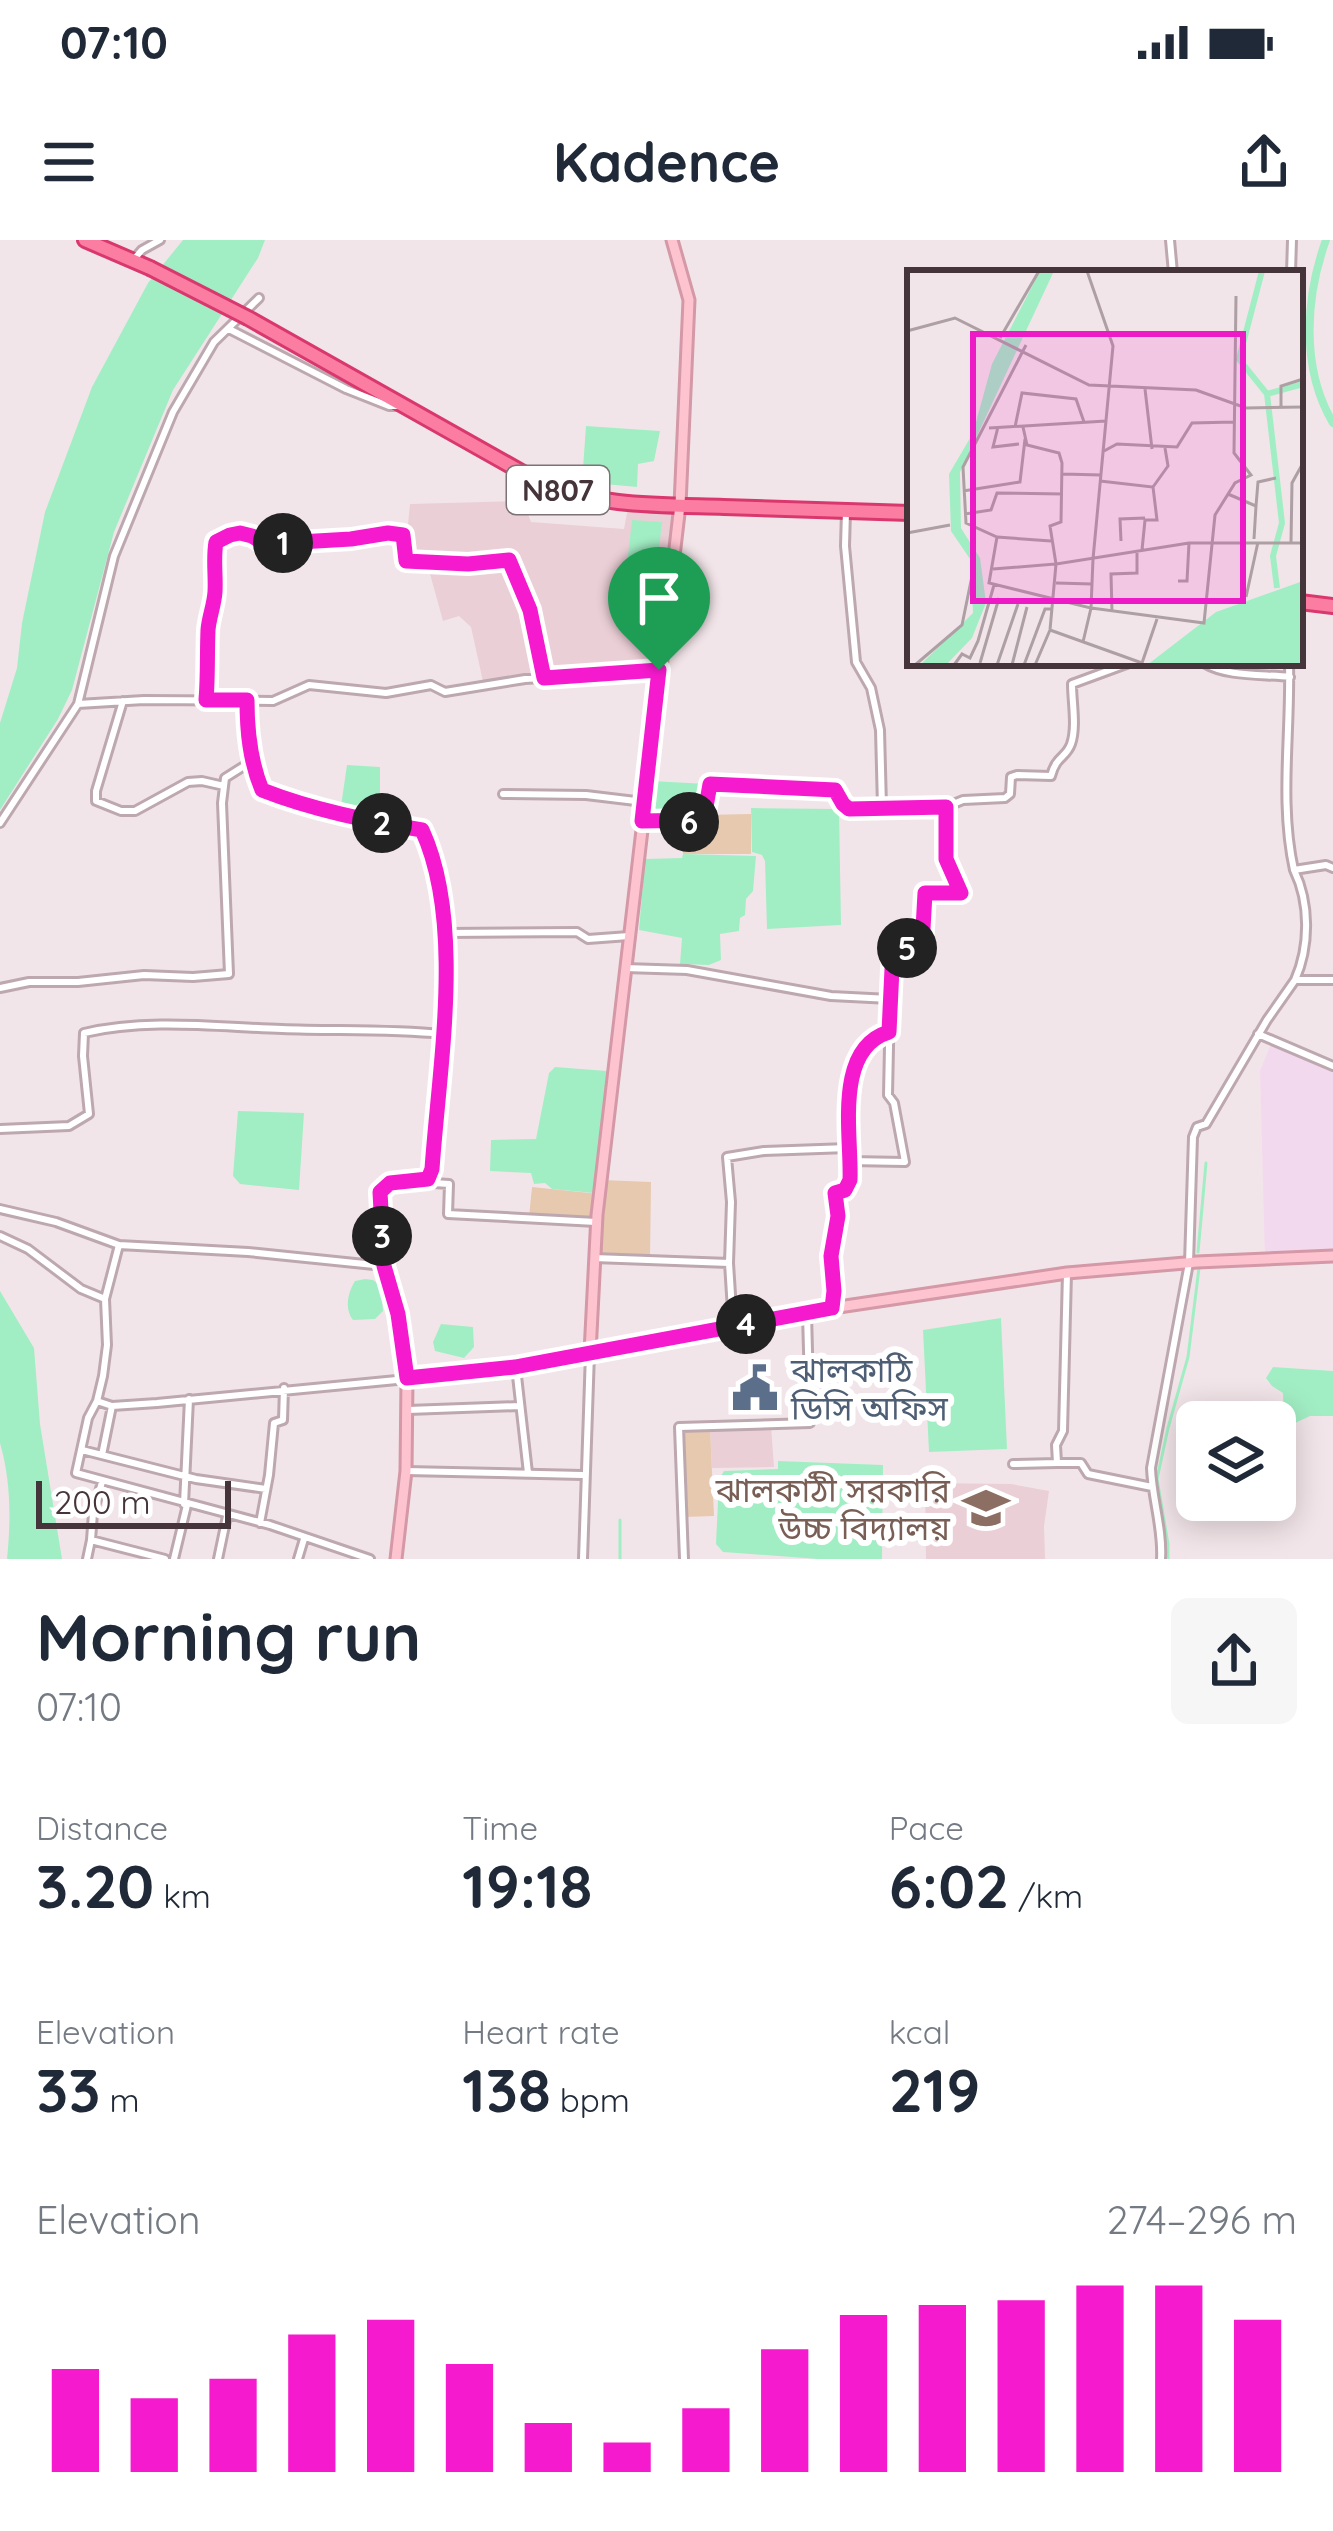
<!DOCTYPE html>
<html lang="en">
<head>
<meta charset="utf-8">
<style>
  :root { --surface:#fff; --page:#f6f6f7; --text:#1f2937; --muted:#747a83; --accent:#f51acd }
  body { margin:0; font-family:Quicksand,"Noto Sans Bengali",sans-serif; background:var(--page); color:var(--text); height:100vh; display:flex; flex-direction:column; font-size:45px; white-space:nowrap }
  * { box-sizing:border-box; margin:0 }
  p { font-size:39px; color:var(--muted) }
  .icon { flex:none; width:66px; height:66px; fill:none; stroke:currentColor; stroke-width:2; stroke-linecap:round; stroke-linejoin:round }
  .map { position:relative; height:1319px; overflow:hidden }
  .drawer { display:flex; flex-direction:column; background:var(--surface); flex:1 }
  .drawer>* { flex:none }
  .tools { position:absolute; left:1176px; top:1161px; display:grid; gap:24px }
  .tools a { display:grid; place-items:center; width:120px; height:120px; border-radius:18px; background:var(--surface); box-shadow:0 6px 30px #0003; font-size:60px }
  .scale { position:absolute; left:36px; bottom:30px; width:195px; box-sizing:border-box; padding-left:12px; border:6px solid #45353b; border-top:0; font-size:33px; line-height:42px; white-space:nowrap; color:#45353b; -webkit-text-stroke:9px #fff; paint-order:stroke }
  .pin { position:absolute; display:grid; place-items:center; width:102px; height:102px; color:#fff; margin:-123px -51px; border-radius:50% 50% 50% 0; rotate:-45deg; box-shadow:0 0 12px #0007 }
  .pin .icon { rotate:45deg }
  .km { position:absolute; width:60px; height:60px; margin:-30px; border-radius:50%; background:#222; color:#fff; font-size:33px; line-height:60px; text-align:center }
  .round { display:grid; place-items:center; flex:none; width:126px; height:126px; border-radius:18px; background:var(--page) }
  .summary { display:flex; align-items:center; justify-content:space-between; height:204px; padding:0 36px }
  h1 { font-size:66px; font-weight:800; line-height:90px }
  .figures { display:grid; grid-template-columns:repeat(3,1fr); gap:18px; height:204px; padding:12px 36px }
  .figures div { display:grid; align-content:center }
  .figures b { font-size:60px; font-weight:800 }
  .figures small { font-size:33px; font-weight:400 }
  .figures p { font-size:33px }
  .chart { height:336px; padding:24px 36px }
  .chart p { display:flex; justify-content:space-between }
  .chart svg { width:100%; height:216px; margin-top:12px; stroke:var(--accent); stroke-width:6 }
  .status { display:flex; justify-content:space-between; align-items:center; height:84px; padding:0 60px; background:var(--surface); direction:ltr }
  .status svg { height:33px; fill:currentColor }
  header { display:flex; justify-content:space-between; align-items:center; height:156px; padding:0 36px; background:var(--surface); font-size:54px; font-weight:800 }
  .map>svg:first-child { display:block }
  .education { fill:#ebcfd6 }
  .medical { fill:#f3d9ee }
  .green { fill:#e6c9af }
  .water { fill:#a2eec4 }
  .lines { fill:none; stroke-linecap:round; stroke-linejoin:round }
  .stream { stroke:#a2eec4; stroke-width:3 }
  .canal { stroke:#a2eec4; stroke-width:8 }
  .minor-casing { stroke:#bda8af; stroke-width:12 }
  .secondary-casing { stroke:#d498a6; stroke-width:15 }
  .trunk-casing { stroke:#d9386e; stroke-width:18 }
  .minor { stroke:#fff; stroke-width:6 }
  .secondary { stroke:#fdc4d0; stroke-width:9 }
  .trunk { stroke:#fb7ea2; stroke-width:12 }
  .trunk-bridge-casing { stroke:#d9386e; stroke-width:18; stroke-linecap:butt }
  .trunk-bridge { stroke:#fb7ea2; stroke-width:12 }
  .route-casing { stroke:#fff; stroke-width:24 }
  .route { stroke:#f51acd; stroke-width:15 }
  .labels { text-anchor:middle; dominant-baseline:central; stroke-width:12; stroke-linejoin:round; paint-order:stroke }
  .shield { fill:#fff; stroke:#7d7276; stroke-width:3 }
  .shield-label { font-size:30px; font-weight:bold; fill:#45353b }
  .service-label { font-size:33px; fill:#4e5e75; stroke:#fff; text-anchor:start }
  .education-label { font-size:33px; fill:#785e54; stroke:#fff; text-anchor:end }
  .inset-river { fill:none; stroke:#a2eec4; stroke-width:6 }
  .inset-road { fill:none; stroke:#ad9fa3; stroke-width:3 }
  .view { fill:#ec1bc6; fill-opacity:0.15; stroke:#ec1bc6; stroke-width:6 }
  .inset-edge { fill:none; stroke:#45353b; stroke-width:6 }
</style>
</head>
<body>
<div class="status"><b>07:10</b><svg viewBox="0 0 49 12"><path d="M0 12V9h3v3zM5 12V6h3v6zM10 12V3h3v9zM15 12V0h3v12zM26 1h20v11H26zM47 4h2v5h-2z"/></svg></div>
<header><svg class="icon" aria-label="menu" viewBox="0 0 24 24"><path d="M4 6h16M4 12h16M4 18h16"/></svg>Kadence<svg class="icon" aria-label="share" viewBox="0 0 24 24"><path d="M12 15V3M7 8l5-5 5 5M5 13v7h14v-7"/></svg></header>
<div class="map">
<svg width="1333" height="1319" viewBox="0 0 1333 1319">
  <rect width="100%" height="100%" fill="#f2e5e9"/>
  <!-- education -->
  <path class="education" d="M523 261 531 282 624 289 629 262 680 265 659 431 484 446 471 387 459 376 443 381 427 323 405 314 410 264Z
    M771 1186 774 1227 712 1228 710 1188Z
    M925 1243 1011 1244 1049 1251 1044 1286 1045 1319H926Z"/>
  <!-- medical -->
  <path class="medical" d="M1272 801 1333 826V1016L1265 1019 1260 831Z"/>
  <!-- green -->
  <path class="green" d="M751 574V614H683L685 581 703 575Z
    M601 940 651 942 650 1019 594 1018 597 983 529 977 532 947 599 954Z
    M679 1187 710 1188 714 1276 683 1277Z"/>
  <!-- water -->
  <path class="water" d="M183 0H265L258 18 173 150 114 292 72 450 58 479 0 570V483L17 428 22 383 45 272 92 147 148 43Z
    M586 186 660 191 654 221 638 224 637 247 582 242Z
    M632 280 662 282 656 337 626 333Z
    M347 525 380 527V576H375V569L357 564 355 570 341 566Z
    M652 541 707 544 699 576 652 577 649 565Z
    M751 568 839 569 841 685 767 689 765 621 762 615 752 612Z
    M683 614 756 616 753 651 746 659 745 675 740 678 739 691 720 694 721 720 709 725 680 724 682 698 639 690 645 619 682 618Z
    M555 827 607 831 593 953 552 949 545 943 534 944 531 933 490 931 491 900 536 899 549 833Z
    M238 871 304 873 299 950 240 944 233 936Z
    M365 1039 373 1040 381 1046 383 1071 375 1079 353 1080C344 1069 348 1052 355 1041Z
    M0 1051 34 1108 40 1184 62 1319H7C11 1279 11 1242 0 1203Z
    M1001 1078 1007 1209 929 1212 923 1090Z
    M441 1084 473 1087 474 1107 464 1118 435 1111 433 1102Z
    M1273 1127 1333 1131V1176H1310L1293 1184 1284 1181 1283 1153 1272 1146 1266 1138Z
    M778 1221 883 1225 882 1319H818L723 1312 716 1304 719 1239 724 1231 778 1229Z"/>
  <g class="lines">
    <!-- stream -->
    <path class="stream" d="M1198 1012 1206 923
      M620 1319V1280
      M1168 1319V1304L1157 1239 1168 1188 1188 1117 1199 1028"/>
    <!-- canal -->
    <path class="canal" d="M1326 0C1305 58 1301 129 1333 183"/>
    <defs>
      <path id="minor" d="M1170 0 1173 33
        M135 18 142 10 160 0
        M1291 33 1292 0
        M229 89 346 149 389 166H399
        M846 271 845 306 856 422 871 448 880 490 882 567
        M1204 423C1227 437 1262 434 1290 437
        M1289 423C1291 493 1279 562 1294 630L1326 625 1333 628
        M206 460 208 386 213 371 216 348 214 318 216 302C227 296 239 290 252 296 264 301 256 302 269 304 313 309 359 290 403 295L406 321 468 324 509 320 530 370 544 438
        M123 461 96 551V561L121 571H135L188 542 202 541 224 546
        M78 464 144 460 273 461 309 445 386 453 431 445 445 452 525 439 659 431
        M503 554 586 555 644 562
        M642 581 700 580 706 567 710 544 835 550 843 564 849 569 946 567 963 560 1005 558 1010 554 1011 537 1017 535 1051 536C1056 516 1066 518 1071 504 1077 487 1072 462 1072 444L1129 423
        M0 583 78 464 114 316 173 172 214 102 259 58
        M1294 630C1310 663 1310 706 1295 740
        M445 693 577 692 588 699 629 696
        M625 728 687 730 831 756 890 759 888 855 894 863 905 922 849 921 850 940 845 950 835 953 838 976 831 1016 834 1051 832 1066
        M0 748 29 742H78L144 735 193 737 229 734 222 563 225 538 252 521
        M890 759 893 708 923 707 925 653H961L946 619V567
        M1258 794 1333 826
        M0 889 69 886 89 874 83 816 84 793C148 778 217 787 282 789 335 791 388 789 442 794
        M848 908C846 872 851 836 866 804L889 792
        M428 939 434 943 449 944 448 974 596 982
        M0 969 56 982 119 1005 248 1012 384 1026
        M0 996 28 1009 81 1049 105 1059
        M119 1005 105 1059 107 1105 103 1136 97 1161 88 1178 76 1233 270 1285 370 1319
        M594 1018 729 1023 733 1086
        M729 1023 731 962 727 917 764 911 848 908 849 921
        M516 1127 528 1233
        M97 1161 112 1166 157 1163 407 1139 397 1074 384 1026 380 951 390 943 428 939 432 929C439 830 466 680 422 590L330 571 263 550C250 521 247 492 247 460
        M408 1170 519 1166
        M82 1210 196 1239 266 1249
        M102 1215 112 1166
        M1057 1223H1081L1088 1234 1152 1247
        M1013 1224 1057 1223 1056 1205 1063 1191 1067 1033
        M406 1231 582 1235
        M184 1264 189 1159
        M260 1283 269 1235 274 1183 283 1180 284 1148
        M91 1300 165 1319
        M87 1319 91 1300 93 1273 102 1242
        M174 1319 187 1265
        M218 1319 227 1276
        M298 1319 304 1299
        M583 1319 590 1113
        M684 1319 679 1187 810 1183 807 1074
        M1161 1319C1163 1289 1152 1258 1151 1228L1189 1023 1193 897 1197 887 1206 884 1267 780 1295 740H1333"/>
      <path id="secondary" d="M590 1113 597 975 680 265 689 60 672 0
        M396 1319 406 1231 407 1139 516 1127 832 1068 1067 1033 1197 1022 1333 1016"/>
      <path id="trunk" d="M85 0 150 28
        M248 78 541 243C598 267 662 265 724 267 786 269 848 271 910 273
        M1300 362 1333 366"/>
    </defs>
    <!-- minor casing -->
    <use href="#minor" class="minor-casing"/>
    <!-- secondary casing -->
    <use href="#secondary" class="secondary-casing"/>
    <!-- trunk casing -->
    <use href="#trunk" class="trunk-casing"/>
    <!-- minor -->
    <use href="#minor" class="minor"/>
    <!-- secondary -->
    <use href="#secondary" class="secondary"/>
    <!-- trunk -->
    <use href="#trunk" class="trunk"/>
    <defs>
      <path id="trunk-bridge" d="M150 28 248 78"/>
    </defs>
    <!-- trunk-bridge casing -->
    <use href="#trunk-bridge" class="trunk-bridge-casing"/>
    <!-- trunk-bridge -->
    <use href="#trunk-bridge" class="trunk-bridge"/>
  </g>
  <g class="lines">
    <defs>
      <path id="route" d="M240 293 252 296 265 304 351 299 388 293 403 295 406 321 468 324 509 320 530 370 544 438 659 430 642 581 700 580 706 567 710 544 835 550 843 564 849 569 946 567V619L961 653H925L922 707 893 708 889 792C833 809 852 897 850 940L845 950 835 953 838 976 831 1016 834 1051 832 1068 515 1127 407 1138 398 1074 384 1026 380 952 390 943 428 939 432 929C439 827 465 683 422 590 368 581 313 570 262 550 250 521 247 492 247 460H206C208 437 207 414 208 390 209 377 214 366 215 352 216 335 213 319 216 302L230 295Z"/>
    </defs>
    <!-- route casing -->
    <use href="#route" class="route-casing"/>
    <!-- route -->
    <use href="#route" class="route"/>
  </g>
  <!-- icons -->
  <defs>
    <symbol id="civic-bare" viewBox="-9 -9 18 18"><path d="M-.6-6.5H3V-4.5H.6V-3L4-1V1h2V6H-6V1h2V-1L-.6-3ZM-1.2 2.5V6h2.4V2.5Z" fill="#5c6f8a" stroke="#fff" stroke-width="2.5" paint-order="stroke"/></symbol>
    <symbol id="school-bare" viewBox="-9 -9 18 18"><path d="M0-5L7-2L0 1L-7-2ZM-4 1L0 2.5L4 1V4Q0 6-4 4Z" fill="#8d6e63" stroke="#fff" stroke-width="2.5" paint-order="stroke"/></symbol>
  </defs>
  <g fill-rule="evenodd">
    <use href="#civic-bare" x="722" y="1115" width="66" height="66"/>
    <use href="#school-bare" x="953" y="1235" width="66" height="66"/>
  </g>
  <g class="labels">
    <!-- shield labels -->
    <rect class="shield" x="507" y="226" width="102" height="48" rx="9"/>
    <g class="shield-label">
      <text x="558" y="250">N807</text>
    </g>
    <!-- service labels -->
    <g class="service-label">
      <text x="791" y="1129">ঝালকাঠি<tspan x="791" dy="38">ডিসি অফিস</tspan></text>
    </g>
    <!-- education labels -->
    <g class="education-label">
      <text x="950" y="1249">ঝালকাঠী সরকারি<tspan x="950" dy="38">উচ্চ বিদ্যালয়</tspan></text>
    </g>
  </g>
  <!-- overview -->
  <g transform="translate(907 30)">
    <rect width="396" height="396" fill="#f2e5e9"/>
    <path d="M133 1H147L53 202 54 258 73 288 79 333 65 368 39 395H13L66 343 63 289 44 261 42 204 66 163 85 94ZM396 311V395H240L309 342Z" fill="#a2eec4"/>
    <path class="inset-river" d="M355 1 332 89 360 124 375 253 366 286 370 318M360 124 396 114M300 354 396 379"/>
    <path class="inset-road" d="M180 1 206 76 186 289M0 61 48 48 182 115 289 120 339 138 396 137M93 68 132 1M119 75 56 197 59 253 90 267 144 271M238 119 245 179M374 136V116L396 109M91 157 86 177 112 174M108 157 115 123 169 129 177 152M82 158 199 151M197 181 210 174 270 177 285 153 327 152M156 204 194 205M193 211 246 217 250 250H238L235 280M246 217 261 196 258 178M56 221 113 212 118 169M321 224 349 236 347 269M349 236 351 212 369 208M58 244 84 240 90 223 156 224M0 263 43 255M90 267 82 313 184 338 176 372M214 271 213 249 238 248M384 273 385 213 396 193M186 289 184 338 297 353 308 245 328 213 344 205 327 183 329 26M86 299 149 294 143 256 154 252 155 193 152 183 120 175 116 157M271 311H280L282 273M149 313 185 314M339 327 351 272M205 342 204 304 230 303V281M143 360 235 393 250 349M73 393 92 328M8 395 55 355 65 306M47 395 55 384 63 388 71 371 87 315M90 395 111 334M105 395 120 337M117 395 138 339H146M128 395 143 360 149 294 282 273H396"/>
    <path class="view" d="M66 64H336V331H66Z"/>
    <rect width="396" height="396" class="inset-edge"/>
  </g>
</svg>
<div class="tools">
<a><svg class="icon" aria-label="layers" viewBox="0 0 24 24"><path d="M12 4l9 5-9 5-9-5zM3 14l9 5 9-5"/></svg></a>
</div>
<div class="scale">200 m</div>
<div class="pin" style="left:659px;top:430px;background:#1e9e55"><svg class="icon" aria-label="arrive" viewBox="0 0 24 24"><path d="M6 21V4h12l-3 4 3 4H6"/></svg></div>
<b class="km" style="left:283px;top:303px">1</b>
<b class="km" style="left:382px;top:583px">2</b>
<b class="km" style="left:382px;top:996px">3</b>
<b class="km" style="left:746px;top:1084px">4</b>
<b class="km" style="left:907px;top:708px">5</b>
<b class="km" style="left:689px;top:582px">6</b>
</div>
<section class="drawer">
<div class="summary"><div><h1>Morning run</h1><p>07:10</p></div><a class="round"><svg class="icon" aria-label="share" viewBox="0 0 24 24"><path d="M12 15V3M7 8l5-5 5 5M5 13v7h14v-7"/></svg></a></div>
<div class="figures">
<div><p>Distance</p><b>3.20<small> km</small></b></div>
<div><p>Time</p><b>19:18</b></div>
<div><p>Pace</p><b>6:02<small> /km</small></b></div>
</div>
<div class="figures">
<div><p>Elevation</p><b>33<small> m</small></b></div>
<div><p>Heart rate</p><b>138<small> bpm</small></b></div>
<div><p>kcal</p><b>219</b></div>
</div>
<div class="chart"><p><span>Elevation</span>274–296 m</p>
<svg viewBox="0 0 160 44" preserveAspectRatio="none"><path d="M5 44V23M15 44V29M25 44V25M35 44V16M45 44V13M55 44V22M65 44V34M75 44V38M85 44V31M95 44V19M105 44V12M115 44V10M125 44V9M135 44V6M145 44V6M155 44V13"/></svg>
</div>
</section>
</body>
</html>
